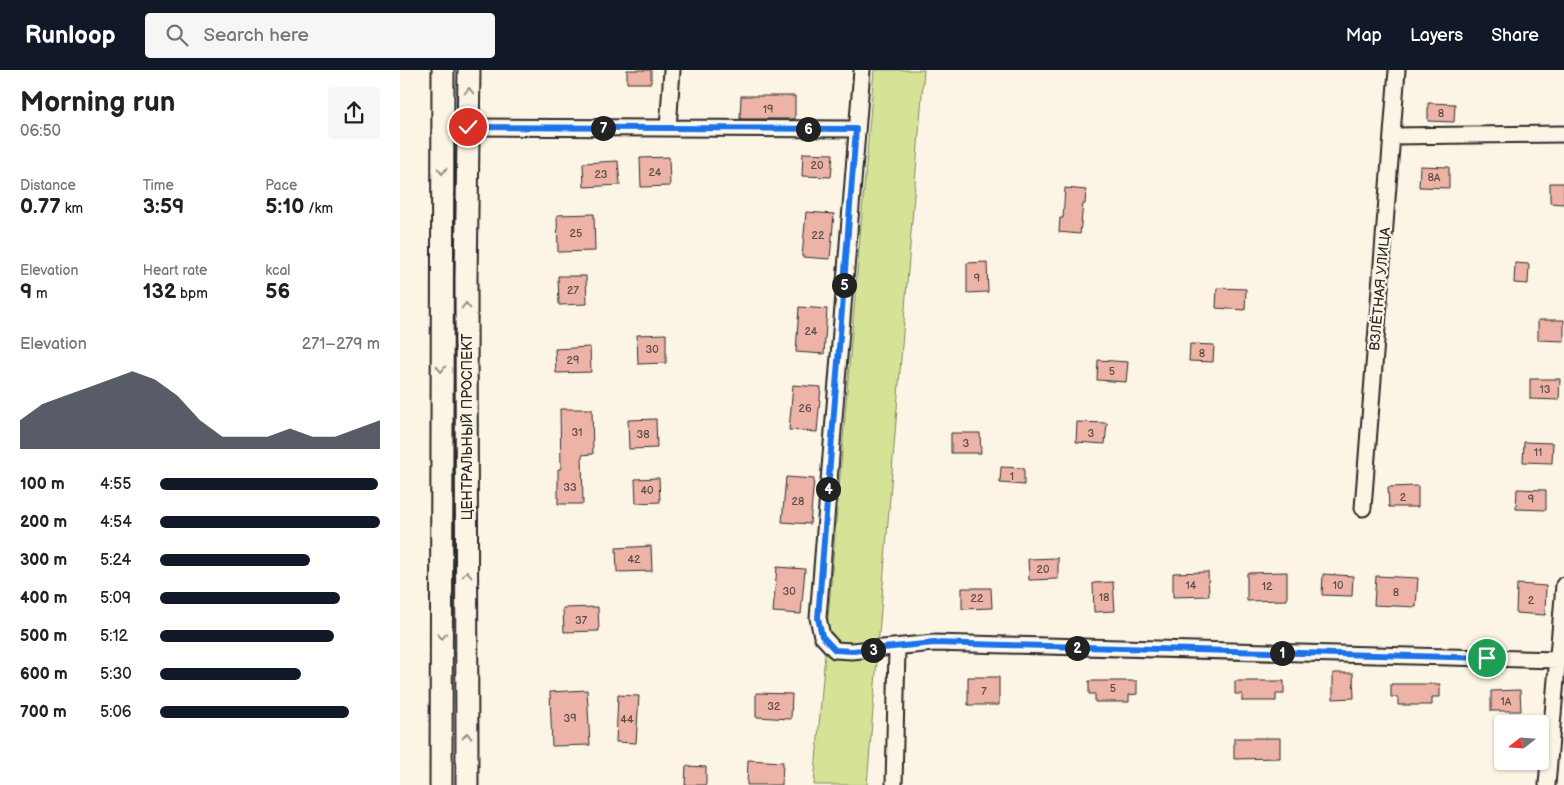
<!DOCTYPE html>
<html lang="en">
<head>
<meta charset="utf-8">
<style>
  :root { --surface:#fff; --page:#f6f6f6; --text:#202124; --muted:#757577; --accent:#111827 }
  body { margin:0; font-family:"Balsamiq Sans",sans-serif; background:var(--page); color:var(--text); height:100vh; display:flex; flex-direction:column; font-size:19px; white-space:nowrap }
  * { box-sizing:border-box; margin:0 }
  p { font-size:16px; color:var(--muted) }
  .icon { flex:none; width:28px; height:28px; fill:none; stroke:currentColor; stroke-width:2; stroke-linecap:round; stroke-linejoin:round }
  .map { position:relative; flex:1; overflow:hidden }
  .side { display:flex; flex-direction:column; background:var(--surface); width:400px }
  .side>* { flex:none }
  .needle { width:32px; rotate:253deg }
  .buttons { position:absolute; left:1094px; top:645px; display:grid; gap:10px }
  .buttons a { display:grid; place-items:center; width:55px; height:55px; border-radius:5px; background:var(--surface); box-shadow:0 1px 4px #0004; font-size:25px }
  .pin { position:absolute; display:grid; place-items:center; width:42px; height:42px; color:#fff; margin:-21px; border:2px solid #fff; border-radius:50%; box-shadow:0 1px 5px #0007 }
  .km { position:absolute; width:25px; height:25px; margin:-12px; border-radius:50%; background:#222; color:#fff; font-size:14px; line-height:25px; text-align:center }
  .round { display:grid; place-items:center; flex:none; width:52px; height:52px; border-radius:5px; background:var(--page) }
  .summary { display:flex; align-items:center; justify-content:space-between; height:85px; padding:0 20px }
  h1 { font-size:28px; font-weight:700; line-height:38px }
  .metrics { display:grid; grid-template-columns:repeat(3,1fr); gap:8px; height:85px; padding:5px 20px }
  .metrics div { display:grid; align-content:center }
  .metrics b { font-size:21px; font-weight:700 }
  .metrics small { font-size:14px; font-weight:400 }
  .metrics p { font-size:14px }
  .chart { height:140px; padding:10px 20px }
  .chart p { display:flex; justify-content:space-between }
  .chart svg { width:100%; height:90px; margin-top:5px; fill:var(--accent); opacity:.7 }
  ul { padding:0 20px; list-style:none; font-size:16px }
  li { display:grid; grid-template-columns:80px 60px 1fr; align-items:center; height:38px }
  li i { height:12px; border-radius:6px; background:var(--accent) }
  header { display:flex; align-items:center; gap:30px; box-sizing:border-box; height:70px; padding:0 25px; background:var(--accent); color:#fff }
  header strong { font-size:24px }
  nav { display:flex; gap:28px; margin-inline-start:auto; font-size:18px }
  .search { width:350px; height:45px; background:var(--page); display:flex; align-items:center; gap:12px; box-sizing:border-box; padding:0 18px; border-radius:5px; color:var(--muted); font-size:19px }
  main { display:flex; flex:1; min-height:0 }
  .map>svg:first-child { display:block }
  .green { fill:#d6e396; stroke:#808760 }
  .building { fill:#edb3a7; stroke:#2b2b2b }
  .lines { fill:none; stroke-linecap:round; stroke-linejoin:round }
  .street-casing { stroke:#2b2b2b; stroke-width:19 }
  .secondary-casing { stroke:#2b2b2b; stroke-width:25 }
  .street { stroke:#fcf5e5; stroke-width:15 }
  .secondary { stroke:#fcf5e5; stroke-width:21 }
  .oneway { stroke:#949088 }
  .route-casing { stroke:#fff; stroke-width:10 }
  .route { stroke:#1a73e8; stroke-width:6 }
  .labels { text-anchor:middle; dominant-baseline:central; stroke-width:4.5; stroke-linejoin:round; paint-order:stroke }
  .number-label { font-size:11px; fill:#5c4d4a }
  .street-label { font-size:14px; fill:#2b2b2b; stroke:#fcf5e5 }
</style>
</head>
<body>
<header>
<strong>Runloop</strong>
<div class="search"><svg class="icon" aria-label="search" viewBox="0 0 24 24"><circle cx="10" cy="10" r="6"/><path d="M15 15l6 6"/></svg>Search here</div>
<nav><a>Map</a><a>Layers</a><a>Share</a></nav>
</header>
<main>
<section class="side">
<div class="summary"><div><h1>Morning run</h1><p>06:50</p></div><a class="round"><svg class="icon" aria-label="share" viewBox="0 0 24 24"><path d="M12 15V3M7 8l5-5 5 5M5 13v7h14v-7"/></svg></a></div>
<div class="metrics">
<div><p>Distance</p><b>0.77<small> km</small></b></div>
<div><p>Time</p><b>3:59</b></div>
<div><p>Pace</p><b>5:10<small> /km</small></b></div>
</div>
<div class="metrics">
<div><p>Elevation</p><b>9<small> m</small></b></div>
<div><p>Heart rate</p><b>132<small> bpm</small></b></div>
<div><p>kcal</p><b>56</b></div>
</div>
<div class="chart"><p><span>Elevation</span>271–279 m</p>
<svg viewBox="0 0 160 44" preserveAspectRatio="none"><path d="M0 44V30L10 22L20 18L30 14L40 10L50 6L60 10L70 18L80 30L90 38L100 38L110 38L120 34L130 38L140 38L150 34L160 30V44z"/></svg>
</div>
<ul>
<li><b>100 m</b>4:55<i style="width:99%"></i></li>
<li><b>200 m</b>4:54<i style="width:100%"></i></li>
<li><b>300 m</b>5:24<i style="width:68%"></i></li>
<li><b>400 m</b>5:09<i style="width:82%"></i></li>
<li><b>500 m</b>5:12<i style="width:79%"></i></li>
<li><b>600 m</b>5:30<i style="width:64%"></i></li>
<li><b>700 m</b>5:06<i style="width:86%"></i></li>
</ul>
</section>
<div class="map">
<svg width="1164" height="715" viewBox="0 0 1164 715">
  <rect width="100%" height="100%" fill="#fcf5e5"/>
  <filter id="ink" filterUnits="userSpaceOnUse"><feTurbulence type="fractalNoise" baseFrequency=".02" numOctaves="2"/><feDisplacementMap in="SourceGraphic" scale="10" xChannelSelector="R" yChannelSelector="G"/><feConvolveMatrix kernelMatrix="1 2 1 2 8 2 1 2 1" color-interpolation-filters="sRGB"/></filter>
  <g filter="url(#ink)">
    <!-- green -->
    <path class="green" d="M474 0H524L467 715H414Z"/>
    <!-- building -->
    <path class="building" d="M227 0H251V13H227Z
      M341 26H395V49H340Z
      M1028 33 1055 34 1054 52 1028 51Z
      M403 83 433 84 431 107 402 106Z
      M269 87 270 116 241 117 240 88Z
      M218 91 220 115 184 117 183 93Z
      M1020 96 1049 97V118L1019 117Z
      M1150 113H1164V134L1150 133Z
      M665 118 686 120 685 134H683L680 164 659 162 660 148H663Z
      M406 142 434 144 430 189 402 187Z
      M194 144 195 181 158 182 157 145Z
      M587 192 588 222 567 223V193Z
      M1115 193 1129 194 1128 214 1114 213Z
      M158 206H186L187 234 159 235Z
      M817 218 846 219 845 240 816 238Z
      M399 237 427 239 424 284 396 282Z
      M1138 250H1164V271L1138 270Z
      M266 264V293L238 294 237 265Z
      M790 274 814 275 813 292 789 291Z
      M190 277 191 302 156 303 155 279Z
      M698 290 728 292 726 312 697 310Z
      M1130 309H1160L1159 330 1130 329Z
      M393 315 421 317 417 362 389 360Z
      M160 339H192L193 384 182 385 183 434H158V399H161Z
      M256 349 257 378 229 379 228 350Z
      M677 352 707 353 705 374 676 372Z
      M551 363H580L581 383H551Z
      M1124 372 1153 373 1152 393 1123 392Z
      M601 397 624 398V415L600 413Z
      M386 407 414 409 410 454 382 452Z
      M259 408 260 432 236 433 235 409Z
      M1018 416V437H989L988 417Z
      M1117 419 1146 420V440L1116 439Z
      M251 476 252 501 217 502 216 478Z
      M658 488V509L629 510 628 489Z
      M377 497 405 499 401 544 373 542Z
      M808 502 809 526 773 527V503Z
      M887 502V530L847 531V503Z
      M923 504 953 506 952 526 922 525Z
      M976 506 1018 508 1016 537 974 535Z
      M713 512 715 541 694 542 693 513Z
      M1117 514 1146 516 1145 545 1116 543Z
      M562 518H591L592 538 562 539Z
      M198 537 199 561 164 562 163 538Z
      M933 603H953L954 628 933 629Z
      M568 607H599V635H568Z
      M689 611H737V624L729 625V632H695V624H689Z
      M835 611H884V624H876V631H842V624H835Z
      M991 614H1040V627H1032V635H998V627H991Z
      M187 620 190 675 152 676 150 622Z
      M1120 620 1121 641H1091V621Z
      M356 623 392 624 391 649 356 647Z
      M218 625 239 626 236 673 216 672Z
      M834 668H880V688L834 689Z
      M348 690 383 692 382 715H347Z
      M286 696 306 697V715H285Z"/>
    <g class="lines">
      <defs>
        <path id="street" d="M462 0 418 548 422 566 435 580 452 581 534 573 1158 590
          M69 57 456 59
          M268 58 272 0
          M992 66 1164 64
          M963 438 997 0
          M494 715 497 578
          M1147 715 1164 515"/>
        <path id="secondary" d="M41 715 43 0
          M67 715 66 210 69 0"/>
      </defs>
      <!-- street casing -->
      <use href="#street" class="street-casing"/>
      <!-- secondary casing -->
      <use href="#secondary" class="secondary-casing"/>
      <!-- street -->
      <use href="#street" class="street"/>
      <!-- secondary -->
      <use href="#secondary" class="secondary"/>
    </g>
    <!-- one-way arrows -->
    <defs><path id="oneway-chevron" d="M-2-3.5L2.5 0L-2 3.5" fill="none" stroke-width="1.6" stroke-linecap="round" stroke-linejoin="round" transform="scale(1.25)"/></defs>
    <g class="oneway">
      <use href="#oneway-chevron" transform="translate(69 21) rotate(-90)"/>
      <use href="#oneway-chevron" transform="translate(42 101) rotate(91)"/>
      <use href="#oneway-chevron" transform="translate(66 236) rotate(-90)"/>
      <use href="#oneway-chevron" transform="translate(41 299) rotate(90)"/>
      <use href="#oneway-chevron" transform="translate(67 504) rotate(-90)"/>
      <use href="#oneway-chevron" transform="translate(42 566) rotate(90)"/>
      <use href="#oneway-chevron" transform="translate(67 666) rotate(-89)"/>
    </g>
  </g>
  <g class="lines" filter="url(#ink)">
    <defs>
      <path id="route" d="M68 57 456 59 418 548 422 566 435 580 452 581 534 573 1087 588"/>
    </defs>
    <!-- route casing -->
    <use href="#route" class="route-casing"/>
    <!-- route -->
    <use href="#route" class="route"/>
  </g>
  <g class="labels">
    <!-- number labels -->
    <g class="number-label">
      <text x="368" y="39">19</text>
      <text x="1041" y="43">8</text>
      <text x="417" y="95">20</text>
      <text x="255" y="102">24</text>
      <text x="201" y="104">23</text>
      <text x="1034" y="107">8А</text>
      <text x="176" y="163">25</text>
      <text x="418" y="165">22</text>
      <text x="577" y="208">9</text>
      <text x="173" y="220">27</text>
      <text x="411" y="261">24</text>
      <text x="252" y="279">30</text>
      <text x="802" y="283">8</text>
      <text x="173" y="290">29</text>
      <text x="712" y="301">5</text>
      <text x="1145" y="319">13</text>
      <text x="405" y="338">26</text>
      <text x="177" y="362">31</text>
      <text x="691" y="363">3</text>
      <text x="243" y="364">38</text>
      <text x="566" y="373">3</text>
      <text x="1138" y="382">11</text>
      <text x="612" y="406">1</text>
      <text x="170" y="417">33</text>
      <text x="247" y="420">40</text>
      <text x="1003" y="427">2</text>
      <text x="1131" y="429">9</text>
      <text x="398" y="431">28</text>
      <text x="234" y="489">42</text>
      <text x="643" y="499">20</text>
      <text x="791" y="515">14</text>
      <text x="938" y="515">10</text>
      <text x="867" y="516">12</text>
      <text x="389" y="521">30</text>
      <text x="996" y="522">8</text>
      <text x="704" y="527">18</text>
      <text x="577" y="528">22</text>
      <text x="1131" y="530">2</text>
      <text x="181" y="550">37</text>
      <text x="713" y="618">5</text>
      <text x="584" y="621">7</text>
      <text x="1106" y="631">1А</text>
      <text x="374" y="636">32</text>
      <text x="170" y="648">39</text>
      <text x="227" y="649">44</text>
    </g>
    <!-- street labels -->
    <g class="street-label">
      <text transform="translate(980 219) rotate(-85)">ВЗЛЁТНАЯ УЛИЦА</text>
      <text transform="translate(67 357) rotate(-90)">ЦЕНТРАЛЬНЫЙ ПРОСПЕКТ</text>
    </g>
  </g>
</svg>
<div class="buttons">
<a><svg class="needle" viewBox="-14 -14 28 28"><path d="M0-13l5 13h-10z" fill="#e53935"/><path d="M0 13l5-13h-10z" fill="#757577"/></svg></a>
</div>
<div class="pin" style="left:1087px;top:588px;background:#1e9e55"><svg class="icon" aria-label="arrive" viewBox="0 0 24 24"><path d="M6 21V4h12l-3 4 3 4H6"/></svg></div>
<div class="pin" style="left:68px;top:57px;background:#d93025"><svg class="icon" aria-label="check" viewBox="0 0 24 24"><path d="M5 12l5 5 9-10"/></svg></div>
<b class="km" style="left:882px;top:583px">1</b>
<b class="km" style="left:677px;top:578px">2</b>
<b class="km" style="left:473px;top:580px">3</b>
<b class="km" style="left:428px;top:419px">4</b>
<b class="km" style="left:444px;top:215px">5</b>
<b class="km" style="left:408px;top:59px">6</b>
<b class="km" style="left:203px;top:58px">7</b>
</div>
</main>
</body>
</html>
